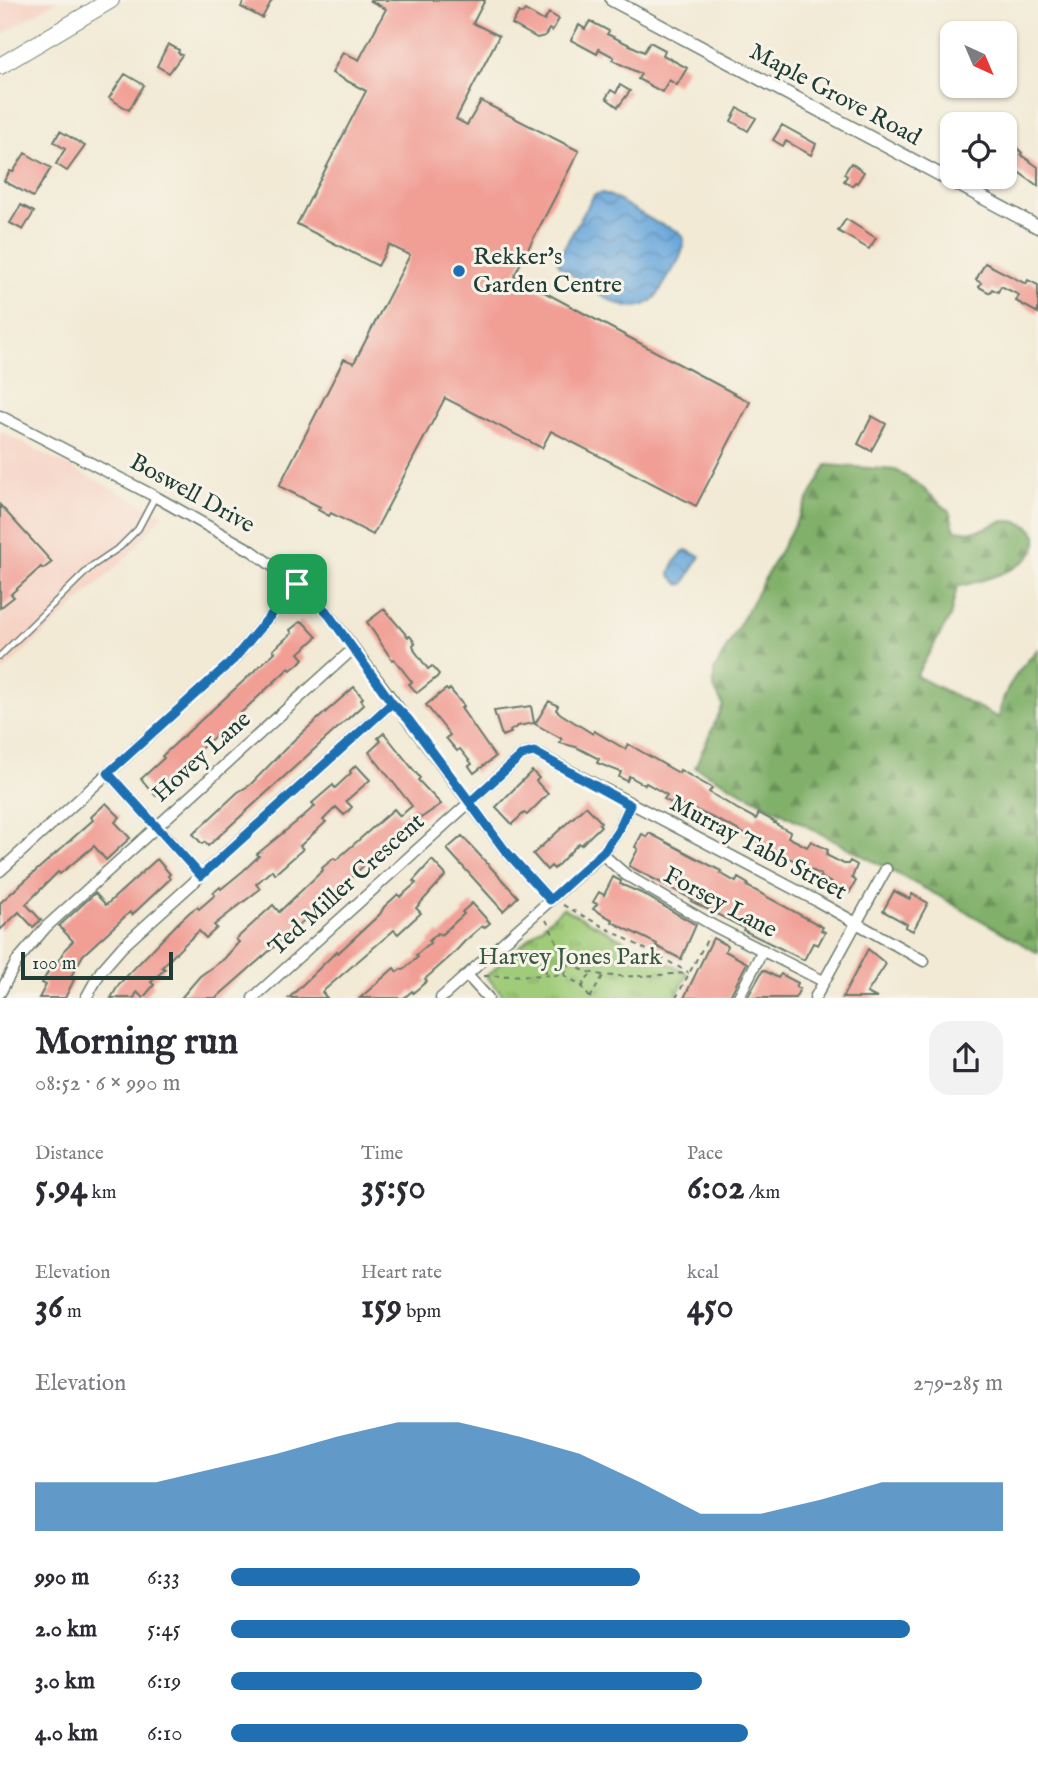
<!DOCTYPE html>
<html lang="en">
<head>
<meta charset="utf-8">
<style>
  :root { --surface:#fff; --page:#f2f2f3; --text:#2b2b33; --muted:#7c7c81; --accent:#1f6fb2 }
  body { margin:0; font-family:"IM FELL English",serif; background:var(--page); color:var(--text); height:100vh; display:flex; flex-direction:column; font-size:26px; white-space:nowrap }
  * { box-sizing:border-box; margin:0 }
  p { font-size:23px; color:var(--muted) }
  .icon { flex:none; width:38px; height:38px; fill:none; stroke:currentColor; stroke-width:2; stroke-linecap:round; stroke-linejoin:round }
  .map { position:relative; height:998px; overflow:hidden }
  .side { display:flex; flex-direction:column; background:var(--surface); flex:1 }
  .side>* { flex:none }
  .needle { width:46px; rotate:136deg }
  .controls { position:absolute; left:940px; top:21px; display:grid; gap:14px }
  .controls a { display:grid; place-items:center; width:77px; height:77px; border-radius:14px; background:var(--surface); box-shadow:0 2px 5px #0004; font-size:35px }
  .scale { position:absolute; left:21px; bottom:18px; width:152px; box-sizing:border-box; padding-left:7px; border:4px solid #1f3d34; border-top:0; font-size:19px; line-height:24px; white-space:nowrap; color:#1f3d34; -webkit-text-stroke:5px #f7f3e8; paint-order:stroke }
  .pin { position:absolute; display:grid; place-items:center; width:60px; height:60px; color:#fff; margin:-30px; border-radius:14px; box-shadow:0 4px 10px #0006 }
  .round { display:grid; place-items:center; flex:none; width:74px; height:74px; border-radius:21px; background:var(--page) }
  .headline { display:flex; align-items:center; justify-content:space-between; height:119px; padding:0 35px }
  h1 { font-size:38px; font-weight:800; line-height:52px }
  .figures { display:grid; grid-template-columns:repeat(3,1fr); gap:10px; height:119px; padding:7px 35px }
  .figures div { display:grid; align-content:center }
  .figures b { font-size:35px; font-weight:800 }
  .figures small { font-size:19px; font-weight:400 }
  .figures p { font-size:19px }
  .chart { height:196px; padding:14px 35px }
  .chart p { display:flex; justify-content:space-between }
  .chart svg { width:100%; height:126px; margin-top:7px; fill:var(--accent); opacity:.7 }
  ul { padding:0 35px; list-style:none; font-size:23px }
  li { display:grid; grid-template-columns:112px 84px 1fr; align-items:center; height:52px }
  li i { height:18px; border-radius:9px; background:var(--accent) }
  .map>svg:first-child { display:block }
  .built { fill:#f6d2c3 }
  .grass { fill:url(#grass-tufts); stroke:#608456; stroke-width:2 }
  .forest { fill:url(#forest-firs); stroke:#50764e; stroke-width:2 }
  .water { fill:url(#water-waves); stroke:#457288; stroke-width:2 }
  .building { fill:#f19f95 }
  .lines { fill:none; stroke-linecap:round; stroke-linejoin:round }
  .service-casing { stroke:#697a6c; stroke-width:8 }
  .minor-casing { stroke:#697a6c; stroke-width:13 }
  .tertiary-casing { stroke:#697a6c; stroke-width:15 }
  .primary-casing { stroke:#697a6c; stroke-width:18 }
  .path { stroke:#697a6c; stroke-width:2; stroke-dasharray:5 5; stroke-linecap:butt }
  .service { stroke:#fff; stroke-width:5 }
  .minor { stroke:#fff; stroke-width:10 }
  .tertiary { stroke:#fff; stroke-width:12 }
  .primary { stroke:#fff; stroke-width:16 }
  .route-casing { stroke:#fff; stroke-width:14 }
  .route { stroke:#1f6fb2; stroke-width:9 }
  .poi-dot { fill:#1f6fb2; stroke:#f7f3e8; stroke-width:2.5 }
  .labels { text-anchor:middle; dominant-baseline:central; stroke-width:6; stroke-linejoin:round; paint-order:stroke }
  .street-label { font-size:24px; fill:#1f3d34; stroke:#f7f3e8 }
  .poi-label { font-size:24px; fill:#1f3d34; stroke:#f7f3e8; text-anchor:start }
  .park-label { font-size:24px; fill:#395a42; stroke:#f7f3e8 }
</style>
</head>
<body>
<div class="map">
<svg width="1038" height="998" viewBox="0 0 1038 998">
  <defs>
    <pattern id="grass-tufts" width="24" height="20" patternUnits="userSpaceOnUse" patternTransform="scale(1.75)"><rect width="24" height="20" fill="#a0cc79"/><path d="M3 7l-1-3M5 7V3M7 7l1-3M15 17l-1-3M17 17v-4M19 17l1-3" fill="none" stroke="#82a764"/></pattern>
    <pattern id="forest-firs" width="22" height="20" patternUnits="userSpaceOnUse" patternTransform="scale(1.75)"><rect width="22" height="20" fill="#80b069"/><path d="M5 1l3.5 6h-7zM16 11l3.5 6h-7z" fill="#689057"/></pattern>
    <pattern id="water-waves" width="16" height="10" patternUnits="userSpaceOnUse" patternTransform="scale(1.75)"><rect width="16" height="10" fill="#6ba8dc"/><path d="M0 5q4-4 8 0t8 0" fill="none" stroke="#578ab3"/></pattern>
  </defs>
  <rect width="100%" height="100%" fill="#f7f3e8"/>
  <filter id="ink" filterUnits="userSpaceOnUse"><feTurbulence type="fractalNoise" baseFrequency=".0143" numOctaves="2"/><feDisplacementMap in="SourceGraphic" scale="14" xChannelSelector="R" yChannelSelector="G"/><feConvolveMatrix kernelMatrix="1 2 1 2 8 2 1 2 1" color-interpolation-filters="sRGB"/></filter>
  <filter id="wash" filterUnits="userSpaceOnUse"><feTurbulence type="fractalNoise" baseFrequency=".00686" numOctaves="4" result="noise"/><feDisplacementMap in="SourceGraphic" scale="28" xChannelSelector="R" yChannelSelector="G"/><feGaussianBlur stdDeviation="1.57" result="paint"/><feColorMatrix in="noise" values="0 0 0 0 0 0 0 0 0 0 0 0 0 0 0 0 0 1.4 0 .05"/><feComposite in="paint" operator="in"/></filter>
  <g filter="url(#wash)">
    <rect width="100%" height="100%" fill="#f2ead5"/>
    <!-- built -->
    <path class="built" d="M0 0H57L0 36Z
      M0 431 163 515 127 557 0 674Z"/>
    <!-- grass -->
    <path class="grass" d="M563 908 688 974 675 998H506L486 976Z"/>
    <!-- forest -->
    <path class="forest" d="M827 465 895 470 918 484 949 511 955 530C961 531 970 532 976 531 994 528 994 518 1017 522 1027 524 1034 529 1037 538 1038 569 977 582 957 587L950 617 916 676 999 718C1001 691 1020 668 1038 649V953L935 894 695 767 723 705 714 688V671Z"/>
    <!-- water -->
    <path class="water" d="M603 193 613 197 657 223 678 231 684 239C684 255 675 266 667 279 662 287 659 295 651 301 625 322 582 281 560 266L557 260 594 195Z
      M686 550 700 556 684 584 680 585 670 575C671 565 679 555 686 550Z"/>
    <g id="blocks">
      <!-- building -->
      <path class="building" d="M245 0H272L262 18 241 7Z
        M369 0H485L473 23 499 36 456 119 467 125 481 101 579 151 514 276 750 402 696 506 551 431 542 448 445 398 373 535 331 513 329 516 318 510 320 507 279 486 344 359 354 363 410 255 389 245 378 266 297 224 366 91 332 73 343 52 359 60 386 9Z
        M525 10 544 21 549 13 559 19 552 31 549 29 545 36 537 38 512 24 519 12 522 14Z
        M590 21 609 31 607 34 644 52 650 42 665 50 663 55 687 68 677 85 669 80 662 92 638 79 641 74 612 60 614 57 599 49 597 54 571 40 579 25 585 29Z
        M168 44 179 50 178 53 182 55 169 73 157 66Z
        M125 74 144 85 129 110 109 98Z
        M620 85 630 91 618 107 606 98 611 90 616 93Z
        M738 108 756 118 748 131 731 121Z
        M782 125 816 144 811 155 786 141 783 146 773 140Z
        M60 131 85 146 67 171 56 164 65 149 54 142Z
        M1009 140 1022 153 1021 155 1038 167V186L1017 171 1004 158V144Z
        M25 153 51 168 33 197 4 181 10 171 13 172Z
        M851 163 864 172 857 183 855 182 852 186 844 181 847 176 844 174Z
        M21 205 34 212 23 230 10 223Z
        M846 219 876 238 869 249 838 231Z
        M985 263 1026 284 1028 280 1038 285V313L1016 301 1019 295 1001 286 998 292 992 289 990 293 979 287 981 283 976 280Z
        M872 416 886 424 871 451 858 444Z
        M0 505 52 562 43 569 41 567 11 594 14 597 0 608Z
        M384 609 408 637 410 636 415 643 413 645 415 651 428 669 432 666 439 674 437 677 417 693 409 684 412 682 394 659 392 660 367 622Z
        M300 622H303L317 637 299 653 304 659 291 670 289 668 228 725 230 727 217 739 215 736 185 763 179 770 180 771 170 781 172 782 156 796 141 779 164 758 162 756 275 652 273 650 292 633 290 630Z
        M354 687 363 698 361 700 364 704 208 846 205 842 202 844 193 834 238 792 250 785 293 741Z
        M446 689 448 691 450 689 464 706 461 708 495 757 474 773 469 766 472 764 460 749 457 751 452 745 446 738 450 735 426 705Z
        M549 701 558 706 556 710 561 714 593 734 594 731 625 749 628 744 679 773 680 770 712 788 709 792 739 810 756 819 759 813 775 822 774 823 790 832 788 837 807 847 811 841 828 850 826 855 844 864H848L850 861 857 865 852 878 856 881 849 893 820 877 821 875 782 854 781 856 773 852 772 855 763 851 766 846 730 826 696 810 695 812 674 801 673 804 664 799 667 795 646 783 645 785 629 776 627 781 619 777 621 772 597 763 599 759 576 747 560 743 562 739 535 724Z
        M531 706 534 723 518 726 510 731 511 733 502 736 494 711Z
        M384 733 420 778 418 780 441 804 421 818 418 815 398 833 334 894 216 998H181L200 976 224 959 239 942 236 939 273 905 279 912 323 870 322 868 334 858 336 860 394 809 400 816 412 806 369 752 381 741 378 738Z
        M356 765 370 780 346 801 352 807 344 815 336 807 323 820 326 822 300 846 303 849 275 874 272 870 256 884 260 889 214 925 217 928 206 938 199 931 187 942 162 967 165 969 151 982 154 985 143 998 137 992 134 998H111L119 984 178 923 191 911 197 907 199 909 215 895 213 893 220 887 221 889 243 871 259 856 257 854 300 819 315 806 312 803 333 785 335 788 351 773 350 771Z
        M532 771 539 778 536 781 548 794 527 815 524 813 512 824 496 807Z
        M106 803 120 817 115 822 130 838 106 860 94 846 60 874 58 872 26 904 41 920 33 927 19 912 0 930V903L93 820 91 817Z
        M586 806 601 822 599 824 601 826 581 845 579 843 554 869 551 866 547 870 533 854Z
        M649 833 721 871 720 873 736 882 738 878 748 884 747 886 823 927 821 930 825 932 818 945 813 943 804 960 743 930 744 928 691 901 692 899 629 866 638 849 635 847 642 834 647 837Z
        M462 836 518 897 503 911 447 849Z
        M157 859 170 874 168 876 170 879 132 915 130 912 83 955 70 978 74 980 65 998H39L46 985 42 983 50 968 53 970 65 949 73 941 59 926 95 893 106 905Z
        M432 860 446 875 416 908 421 913 398 934 394 930 322 992 327 998H289L337 951 338 953 380 914 384 907 398 894 400 897 416 883 413 881Z
        M613 877 621 881 620 884 641 893 696 925 681 959 656 946 657 944 612 922 613 920 593 909 597 904 593 902 599 892 604 895Z
        M894 891 910 899 912 894 928 903 913 931 905 927 907 924 883 911Z
        M472 903 490 923 484 928 482 926 465 941 452 955 425 979 427 981 413 993 412 991 404 998H360L394 968 397 972 401 969 403 970 418 957 416 955 430 943 429 941 438 933 441 935 464 914 462 912Z
        M713 938 728 946 725 951 747 963 729 998H684Z
        M868 949 886 964 867 993 877 998H842Z
        M763 970 778 978 781 974 798 983 796 987 800 989 795 998H747Z"/>
    </g>
  </g>
  <g filter="url(#ink)">
    <use href="#blocks" fill-opacity="0" stroke="#697a6c" stroke-width="2"/>
    <g class="lines">
      <defs>
        <path id="service" d="M0 656 92 566 120 547 138 529 155 497"/>
        <path id="minor" d="M0 416 156 497 252 551 297 584 326 611 504 849 550 900
          M108 773 201 876
          M602 854 626 875 714 926 823 981
          M0 871 233 660 297 584
          M467 975 488 998
          M0 993 17 961 46 927 353 649
          M86 998 101 971 122 947 392 703
          M253 998 522 755 534 752 817 901 924 961
          M441 998 602 854 618 831 630 805
          M738 998 763 950
          M815 998 886 869"/>
        <path id="tertiary" d="M612 0 1038 227"/>
        <path id="primary" d="M0 66 111 0"/>
      </defs>
      <!-- service casing -->
      <use href="#service" class="service-casing"/>
      <!-- minor casing -->
      <use href="#minor" class="minor-casing"/>
      <!-- tertiary casing -->
      <use href="#tertiary" class="tertiary-casing"/>
      <!-- primary casing -->
      <use href="#primary" class="primary-casing"/>
      <!-- path -->
      <path class="path" d="M563 905 688 972
        M546 920C554 934 559 952 571 963 594 984 659 974 689 973
        M546 973C543 960 547 954 559 948
        M563 974 568 970 569 961
        M484 976 564 975 581 985 590 998
        M583 987 584 981 590 975
        M590 998 603 976
        M676 998 709 936"/>
      <!-- service -->
      <use href="#service" class="service"/>
      <!-- minor -->
      <use href="#minor" class="minor"/>
      <!-- tertiary -->
      <use href="#tertiary" class="tertiary"/>
      <!-- primary -->
      <use href="#primary" class="primary"/>
    </g>
  </g>
  <g class="lines" filter="url(#ink)">
    <defs>
      <path id="route" d="M297 584 233 660 108 773 201 876 392 703 408 719 504 849 550 900 604 851 618 831 630 805 534 752 522 755 470 802 408 719 392 703 326 611 297 584"/>
    </defs>
    <!-- route casing -->
    <use href="#route" class="route-casing"/>
    <!-- route -->
    <use href="#route" class="route"/>
  </g>
  <!-- markers -->
  <circle class="poi-dot" cx="459" cy="271" r="7"/>
  <g class="labels">
    <!-- street labels -->
    <g class="street-label">
      <text transform="translate(835 95) rotate(28)">Maple Grove Road</text>
      <text transform="translate(192 494) rotate(29)">Boswell Drive</text>
      <text transform="translate(202 757) rotate(-42)">Hovey Lane</text>
      <text transform="translate(758 848) rotate(28)">Murray Tabb Street</text>
      <text transform="translate(347 885) rotate(-42)">Ted Miller Crescent</text>
      <text transform="translate(720 903) rotate(28)">Forsey Lane</text>
    </g>
    <!-- poi labels -->
    <g class="poi-label">
      <text x="473" y="257">Rekker's<tspan x="473" dy="28">Garden Centre</tspan></text>
    </g>
    <!-- park labels -->
    <g class="park-label">
      <text x="570" y="957">Harvey Jones Park</text>
    </g>
  </g>
</svg>
<div class="controls">
<a><svg class="needle" viewBox="-14 -14 28 28"><path d="M0-13l5 13h-10z" fill="#e53935"/><path d="M0 13l5-13h-10z" fill="#7c7c81"/></svg></a>
<a><svg class="icon" aria-label="locate" viewBox="0 0 24 24"><circle cx="12" cy="12" r="6"/><path d="M12 2v4M12 18v4M2 12h4M18 12h4"/></svg></a>
</div>
<div class="scale">100 m</div>
<div class="pin" style="left:297px;top:584px;background:#1e9e55"><svg class="icon" aria-label="arrive" viewBox="0 0 24 24"><path d="M6 21V4h12l-3 4 3 4H6"/></svg></div>
</div>
<section class="side">
<div class="headline"><div><h1>Morning run</h1><p>08:52 · 6 × 990 m</p></div><a class="round"><svg class="icon" aria-label="share" viewBox="0 0 24 24"><path d="M12 15V3M7 8l5-5 5 5M5 13v7h14v-7"/></svg></a></div>
<div class="figures">
<div><p>Distance</p><b>5.94<small> km</small></b></div>
<div><p>Time</p><b>35:50</b></div>
<div><p>Pace</p><b>6:02<small> /km</small></b></div>
</div>
<div class="figures">
<div><p>Elevation</p><b>36<small> m</small></b></div>
<div><p>Heart rate</p><b>159<small> bpm</small></b></div>
<div><p>kcal</p><b>450</b></div>
</div>
<div class="chart"><p><span>Elevation</span>279–285 m</p>
<svg viewBox="0 0 160 44" preserveAspectRatio="none"><path d="M0 44V27L10 27L20 27L30 22L40 17L50 11L60 6L70 6L80 11L90 17L100 27L110 38L120 38L130 33L140 27L150 27L160 27V44z"/></svg>
</div>
<ul>
<li><b>990 m</b>6:33<i style="width:53%"></i></li>
<li><b>2.0 km</b>5:45<i style="width:88%"></i></li>
<li><b>3.0 km</b>6:19<i style="width:61%"></i></li>
<li><b>4.0 km</b>6:10<i style="width:67%"></i></li>
</ul>
</section>
</body>
</html>
